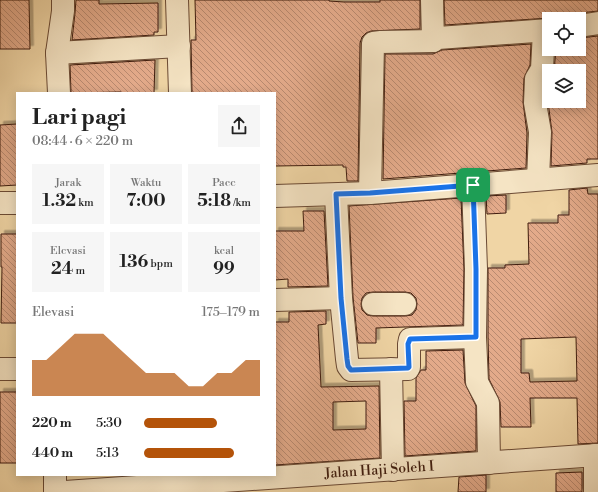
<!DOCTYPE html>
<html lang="id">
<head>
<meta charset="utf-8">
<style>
  :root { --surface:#fff; --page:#f6f6f6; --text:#222; --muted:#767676; --accent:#b45309 }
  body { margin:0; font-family:"Libre Bodoni",serif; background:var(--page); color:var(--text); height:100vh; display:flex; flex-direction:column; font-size:15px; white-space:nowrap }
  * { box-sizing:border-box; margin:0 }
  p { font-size:13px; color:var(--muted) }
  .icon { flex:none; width:22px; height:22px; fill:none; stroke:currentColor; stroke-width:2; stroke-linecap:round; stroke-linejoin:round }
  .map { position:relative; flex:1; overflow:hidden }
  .details { position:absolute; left:16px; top:92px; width:260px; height:384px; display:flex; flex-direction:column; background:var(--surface); border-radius:0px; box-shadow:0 2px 10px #0003 }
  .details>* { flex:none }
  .tools { position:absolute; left:542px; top:12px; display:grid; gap:8px }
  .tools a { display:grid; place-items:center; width:44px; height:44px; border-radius:0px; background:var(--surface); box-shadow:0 2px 10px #0003; font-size:20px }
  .pin { position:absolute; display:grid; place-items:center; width:34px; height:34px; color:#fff; margin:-17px; border-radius:8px; box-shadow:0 2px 6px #0006 }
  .round { display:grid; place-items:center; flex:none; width:42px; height:42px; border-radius:0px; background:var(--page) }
  .summary { display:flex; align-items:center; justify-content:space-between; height:68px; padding:0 16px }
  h1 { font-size:22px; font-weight:700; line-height:30px }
  .metrics { display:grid; grid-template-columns:repeat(3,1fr); gap:6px; height:68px; padding:4px 16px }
  .metrics div { display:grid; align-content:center; border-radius:0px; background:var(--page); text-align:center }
  .metrics b { font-size:17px; font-weight:700 }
  .metrics small { font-size:11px; font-weight:400 }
  .metrics p { font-size:11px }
  .chart { height:112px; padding:8px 16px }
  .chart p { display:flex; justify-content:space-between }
  .chart svg { width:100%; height:72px; margin-top:4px; fill:var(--accent); opacity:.7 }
  ul { padding:0 16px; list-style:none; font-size:13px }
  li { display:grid; grid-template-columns:64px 48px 1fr; align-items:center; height:30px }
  li i { height:10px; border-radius:5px; background:var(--accent) }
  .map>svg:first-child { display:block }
  .building { fill:url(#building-back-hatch); stroke:#3f1c0e; fill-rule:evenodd; filter:url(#shadow) }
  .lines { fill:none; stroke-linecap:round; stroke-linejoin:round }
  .minor-casing { stroke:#6b4a34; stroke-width:24 }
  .minor { stroke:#f5e4c4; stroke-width:22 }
  .route-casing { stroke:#fff; stroke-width:8 }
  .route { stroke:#1a73e8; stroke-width:5 }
  .labels { text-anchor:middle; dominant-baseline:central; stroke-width:4; stroke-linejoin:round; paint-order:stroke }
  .street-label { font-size:14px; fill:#3f1c0e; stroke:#f5e4c4 }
</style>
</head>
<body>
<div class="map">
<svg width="598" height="492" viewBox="0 0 598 492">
  <defs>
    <pattern id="building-back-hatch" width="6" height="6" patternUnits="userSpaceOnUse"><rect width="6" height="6" fill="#e3aa8a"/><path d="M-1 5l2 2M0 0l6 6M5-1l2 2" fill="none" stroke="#b98a6f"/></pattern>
    <filter id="shadow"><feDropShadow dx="3.5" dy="-3.5" stdDeviation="0" flood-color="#0004"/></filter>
  </defs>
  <rect width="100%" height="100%" fill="#f0d5a5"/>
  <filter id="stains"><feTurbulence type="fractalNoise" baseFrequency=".005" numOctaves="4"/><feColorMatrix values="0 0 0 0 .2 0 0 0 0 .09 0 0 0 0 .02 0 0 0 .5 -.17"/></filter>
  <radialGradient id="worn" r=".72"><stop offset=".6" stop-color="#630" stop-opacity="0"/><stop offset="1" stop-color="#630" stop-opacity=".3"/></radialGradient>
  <!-- building -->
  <path class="building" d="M0 0H29L30 49H0Z
    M76 0H99V4L158 3V32H154V35L72 40 75 13Z
    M195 0H329V1L344 2H380V0H420V29L371 31 366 33 362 37 360 43 358 181H347L346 167H343V165L275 166V93H192L191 40H196Z
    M444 0H598V11L580 13 549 14V18L445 25Z
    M598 36V159H587V163L551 166 552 132 548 102 549 82V101H579V71H554L556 49H580V38Z
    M531 44 530 65 524 78 523 102 527 133 526 168 383 179 385 54H433L442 50Z
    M155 60 154 93H121V92L71 93 70 65Z
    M17 124V185L0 186V125Z
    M587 188 588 194H598V443L578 444 577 398H530L531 427H501L500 402 489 379 488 337V268H505V265L529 264 528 223H558V215H569V190ZM576 337 577 381 530 382 529 373H521V339Z
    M506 195V213L487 214 486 196Z
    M461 198 464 269 463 325 376 328V343H358L353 297 349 206ZM373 292H405L411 293 416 298 417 304 416 310 412 315 405 316H373L367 315 362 310 361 304 362 298 366 293Z
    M303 211H324L328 286 288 287V279L275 280V231H304Z
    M1 234H17V323H1L2 267H1Z
    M326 311V324L318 325 321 387 379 386 380 458 275 465V322H289V312ZM366 401V429L333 430V402Z
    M463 350 465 383 476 406V451L405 456 404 401H416V378L421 370H426V351Z
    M0 392H17V463H0Z
    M582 472V492H556V473Z
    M486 475V492H458L459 477Z"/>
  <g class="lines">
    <defs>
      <g id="minor">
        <path d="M177 0 180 93"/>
        <path d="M432 0 433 41"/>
        <path d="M579 26 598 23"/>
        <path d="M57 53 179 46"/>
        <path d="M59 93 57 53 63 11V0"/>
        <path d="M538 179 540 132 535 103 536 79 542 69 544 31"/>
        <path d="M473 185 476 269 475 337 477 382 488 403 489 463"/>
        <path d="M370 193 373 43 381 42 433 41 438 38 549 30"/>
        <path d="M336 195 341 298 347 359 348 366 351 370 408 369 409 367V344L410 339 475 337"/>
        <path d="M275 196 370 193 598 175"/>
        <path d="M0 203H17"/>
        <path d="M275 300 341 298"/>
        <path d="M373 304H405"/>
        <path d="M0 369H17"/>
        <path d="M391 369 393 470"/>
        <path d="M595 455V492"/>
        <path d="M55 475V492"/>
        <path id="s1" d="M65 492 598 455"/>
      </g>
    </defs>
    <!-- minor casing -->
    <use href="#minor" class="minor-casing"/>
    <!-- minor -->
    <use href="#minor" class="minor"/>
  </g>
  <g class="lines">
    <defs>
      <path id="route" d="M473 185 476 269V337L410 339 408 344 409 367 408 368 351 370 348 366 347 359 341 298 336 194 370 193Z"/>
    </defs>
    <!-- route casing -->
    <use href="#route" class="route-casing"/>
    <!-- route -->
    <use href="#route" class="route"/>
  </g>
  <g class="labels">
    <!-- street labels -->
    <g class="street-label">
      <text stroke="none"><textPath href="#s1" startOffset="315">Jalan Haji Soleh I</textPath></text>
    </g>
  </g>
  <rect width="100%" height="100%" filter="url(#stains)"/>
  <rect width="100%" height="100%" fill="url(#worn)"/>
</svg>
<div class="tools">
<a><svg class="icon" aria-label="locate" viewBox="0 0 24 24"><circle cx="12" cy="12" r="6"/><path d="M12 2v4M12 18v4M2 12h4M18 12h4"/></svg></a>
<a><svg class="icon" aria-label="layers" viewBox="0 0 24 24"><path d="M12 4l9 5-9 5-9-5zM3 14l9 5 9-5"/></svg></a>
</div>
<div class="pin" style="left:473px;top:185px;background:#1e9e55"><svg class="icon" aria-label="arrive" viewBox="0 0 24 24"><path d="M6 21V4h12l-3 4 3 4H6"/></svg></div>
<section class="details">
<div class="summary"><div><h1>Lari pagi</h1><p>08:44 · 6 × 220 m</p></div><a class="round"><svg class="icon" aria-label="share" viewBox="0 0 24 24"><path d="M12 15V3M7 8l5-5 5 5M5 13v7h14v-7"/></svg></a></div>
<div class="metrics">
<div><p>Jarak</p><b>1.32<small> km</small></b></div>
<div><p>Waktu</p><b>7:00</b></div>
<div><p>Pace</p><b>5:18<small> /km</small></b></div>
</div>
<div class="metrics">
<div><p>Elevasi</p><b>24<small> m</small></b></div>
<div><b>136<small> bpm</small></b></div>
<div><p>kcal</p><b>99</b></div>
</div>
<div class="chart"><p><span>Elevasi</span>175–179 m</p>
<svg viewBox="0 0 160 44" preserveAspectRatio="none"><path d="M0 44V22L10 22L20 14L30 6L40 6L50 6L60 14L70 22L80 30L90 30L100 30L110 38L120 38L130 30L140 30L150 22L160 22V44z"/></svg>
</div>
<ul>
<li><b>220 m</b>5:30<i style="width:63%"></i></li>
<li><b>440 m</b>5:13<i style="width:78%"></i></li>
</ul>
</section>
</div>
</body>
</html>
